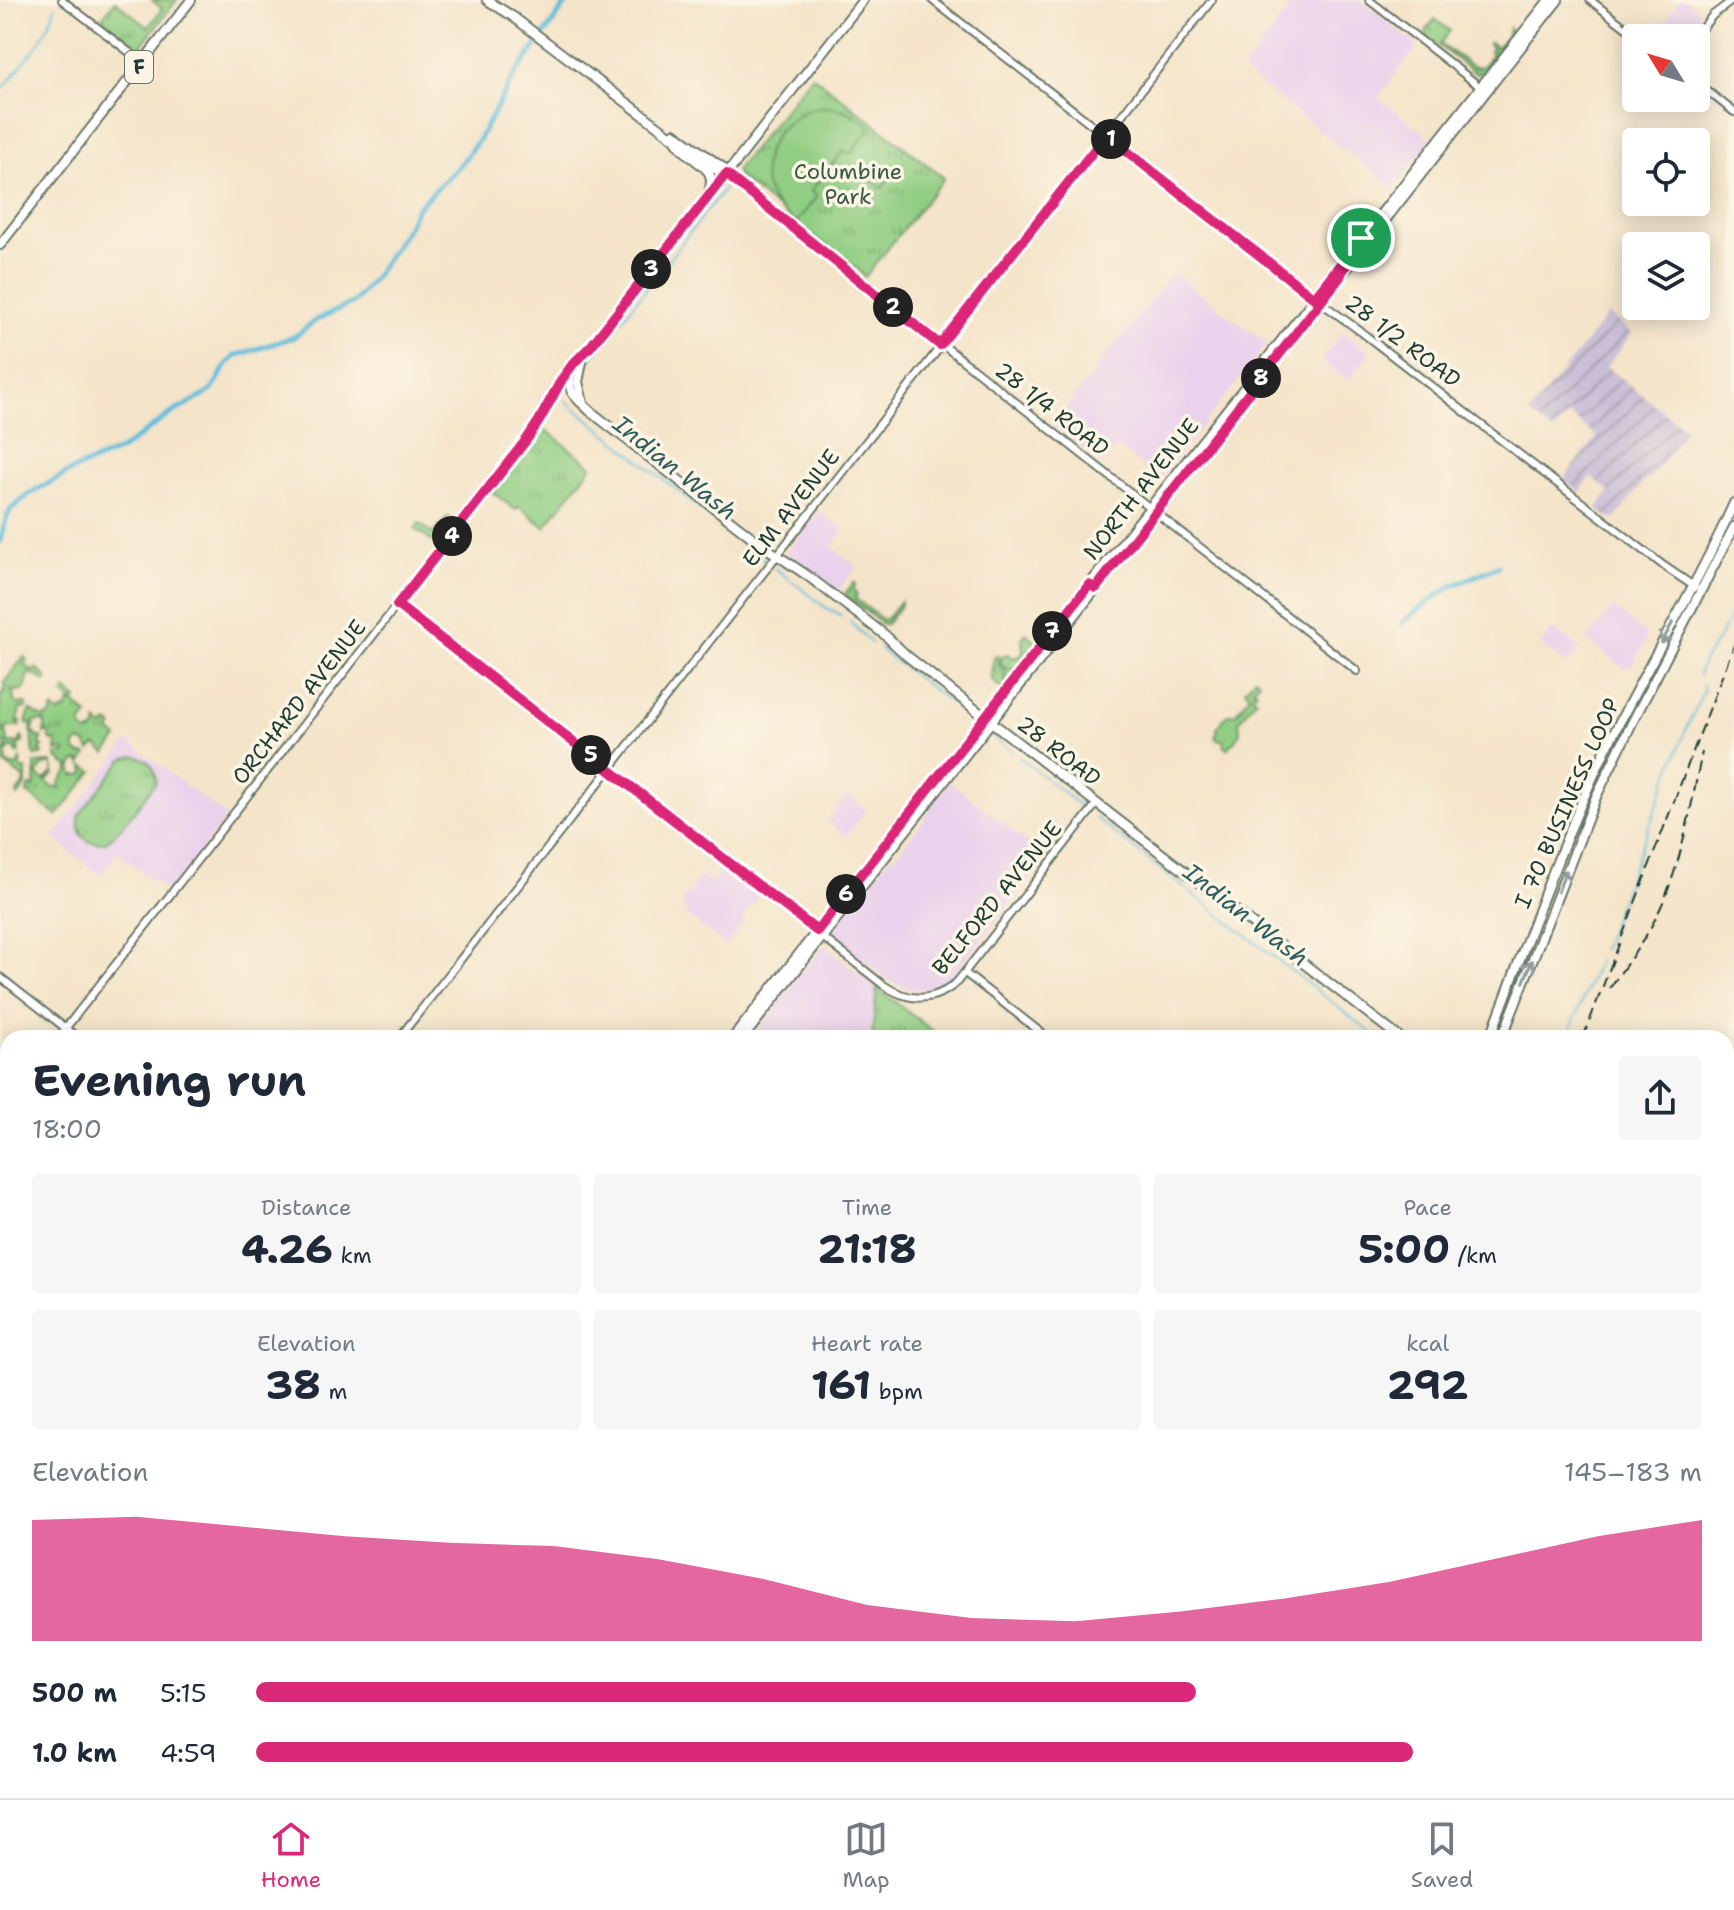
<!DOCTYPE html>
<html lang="en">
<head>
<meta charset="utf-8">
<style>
  :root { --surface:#fff; --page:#f6f6f7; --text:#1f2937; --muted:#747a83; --line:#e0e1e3; --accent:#db2777 }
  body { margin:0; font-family:"Shantell Sans",sans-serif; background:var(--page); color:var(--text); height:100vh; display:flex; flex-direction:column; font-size:30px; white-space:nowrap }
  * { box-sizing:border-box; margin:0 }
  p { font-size:26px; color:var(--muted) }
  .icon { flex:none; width:44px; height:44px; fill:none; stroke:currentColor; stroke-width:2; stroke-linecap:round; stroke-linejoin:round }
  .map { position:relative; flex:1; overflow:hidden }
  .drawer { position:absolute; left:0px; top:1030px; width:1734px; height:768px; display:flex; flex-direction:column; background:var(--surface); border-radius:24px 24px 0 0; box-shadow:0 4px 20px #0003 }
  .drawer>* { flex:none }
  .needle { width:52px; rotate:308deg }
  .fabs { position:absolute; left:1622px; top:24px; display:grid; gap:16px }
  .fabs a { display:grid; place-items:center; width:88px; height:88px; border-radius:8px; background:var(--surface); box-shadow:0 4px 20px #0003; font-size:40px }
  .pin { position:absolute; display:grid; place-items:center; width:68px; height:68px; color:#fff; margin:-34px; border:4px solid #fff; border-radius:50%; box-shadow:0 2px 8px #0007 }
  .km { position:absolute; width:40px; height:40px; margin:-20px; border-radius:50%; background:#222; color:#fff; font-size:22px; line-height:40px; text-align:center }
  .round { display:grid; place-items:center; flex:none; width:84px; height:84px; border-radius:8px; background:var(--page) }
  .overview { display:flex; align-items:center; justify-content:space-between; height:136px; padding:0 32px }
  h1 { font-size:44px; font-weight:700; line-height:60px }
  .figures { display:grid; grid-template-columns:repeat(3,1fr); gap:12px; height:136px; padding:8px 32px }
  .figures div { display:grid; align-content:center; border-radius:8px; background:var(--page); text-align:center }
  .figures b { font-size:40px; font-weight:700 }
  .figures small { font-size:22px; font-weight:400 }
  .figures p { font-size:22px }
  .chart { height:224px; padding:16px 32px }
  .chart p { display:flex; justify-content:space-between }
  .chart svg { width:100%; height:144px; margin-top:8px; fill:var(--accent); opacity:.7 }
  ul { padding:0 32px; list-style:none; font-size:26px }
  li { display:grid; grid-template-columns:128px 96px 1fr; align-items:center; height:60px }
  li i { height:20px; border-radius:10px; background:var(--accent) }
  .tab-bar { display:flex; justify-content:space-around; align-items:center; height:112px; border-top:2px solid var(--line); background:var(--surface); font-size:22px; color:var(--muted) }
  .tab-bar a { display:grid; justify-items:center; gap:4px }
  .tab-bar .current { color:var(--accent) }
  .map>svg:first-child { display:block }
  .built { fill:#ead1ec }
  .industrial { fill:url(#industrial-furrows) }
  .grass { fill:url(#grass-tufts); stroke:#58855b; stroke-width:2 }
  .pitch { fill:#91cd82; stroke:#58855b; stroke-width:2 }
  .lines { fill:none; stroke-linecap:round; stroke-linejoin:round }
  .stream { stroke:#5ebddc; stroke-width:2 }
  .canal { stroke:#5ebddc; stroke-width:5 }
  .minor-casing { stroke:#6a7768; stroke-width:10 }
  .major-casing { stroke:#6a7768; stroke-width:12 }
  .minor { stroke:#fff; stroke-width:6 }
  .major { stroke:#fff; stroke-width:8 }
  .rail { stroke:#1f3d34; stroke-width:2; stroke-dasharray:12 6; stroke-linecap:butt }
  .oneway { stroke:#8f9e9a }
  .route-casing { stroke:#fff; stroke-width:16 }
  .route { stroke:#db2777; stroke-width:10 }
  .labels { text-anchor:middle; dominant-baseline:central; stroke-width:7; stroke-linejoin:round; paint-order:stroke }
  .shield { fill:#fcf5e5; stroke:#617469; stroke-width:2 }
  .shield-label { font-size:20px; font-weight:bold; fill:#1f3d34 }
  .park-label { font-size:22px; fill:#365a44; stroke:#fcf5e5 }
  .street-label { font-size:22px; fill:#1f3d34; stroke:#fcf5e5 }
  .water-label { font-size:24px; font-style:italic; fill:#2f5d5e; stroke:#fcf5e5 }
</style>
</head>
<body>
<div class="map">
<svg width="1734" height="1798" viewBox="0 0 1734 1798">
  <defs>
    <pattern id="industrial-furrows" width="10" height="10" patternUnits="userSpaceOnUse" patternTransform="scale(2)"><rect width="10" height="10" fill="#cabfd6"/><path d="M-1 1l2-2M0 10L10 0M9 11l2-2" fill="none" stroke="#a39cae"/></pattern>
    <pattern id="grass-tufts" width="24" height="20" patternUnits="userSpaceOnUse" patternTransform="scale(2)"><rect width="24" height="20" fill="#91cd82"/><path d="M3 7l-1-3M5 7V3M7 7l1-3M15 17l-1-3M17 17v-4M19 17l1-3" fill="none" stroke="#76a86b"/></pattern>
  </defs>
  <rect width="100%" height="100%" fill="#fcf5e5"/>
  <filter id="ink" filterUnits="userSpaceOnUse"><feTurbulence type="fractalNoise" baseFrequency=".0125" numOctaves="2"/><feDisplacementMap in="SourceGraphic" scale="16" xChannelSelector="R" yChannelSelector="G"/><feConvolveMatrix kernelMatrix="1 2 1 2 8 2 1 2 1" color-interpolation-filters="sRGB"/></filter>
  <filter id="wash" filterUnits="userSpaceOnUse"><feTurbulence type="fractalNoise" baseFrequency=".006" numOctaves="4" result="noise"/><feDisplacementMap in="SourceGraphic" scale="32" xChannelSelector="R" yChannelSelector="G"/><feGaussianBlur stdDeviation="1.8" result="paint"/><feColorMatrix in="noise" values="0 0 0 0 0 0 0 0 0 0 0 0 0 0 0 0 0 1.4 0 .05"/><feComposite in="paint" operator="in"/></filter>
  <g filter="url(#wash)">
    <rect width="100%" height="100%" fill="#f4e4c9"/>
    <!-- built -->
    <path class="built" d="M1280 0H1360L1418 46 1378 97 1431 139 1393 188 1242 70 1290 9Z
      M1680 0H1685L1694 7 1701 13 1702 18 1688 36 1666 18Z
      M1173 272 1227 315 1268 343 1160 480 1117 446 1102 465 1052 425Z
      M1343 331 1370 352 1348 381 1321 360Z
      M820 511 844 530 832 547 857 567 839 590 787 553Z
      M1613 608 1645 633 1646 640 1631 667 1623 668 1587 640Z
      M1554 630 1580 648 1567 665 1541 645 1550 632Z
      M128 741 227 817 168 892 118 853 100 875 54 839V836Z
      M950 782 1047 858 950 979 935 988 922 990 908 989 891 982 832 935 831 932 892 855 895 857 925 819 923 817Z
      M847 795 867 810 846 836 827 821Z
      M725 866 761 894 742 918 745 921 726 946 684 913 685 906 681 903 702 876 712 883Z
      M823 945 877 988 872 1038H751Z
      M0 1324 8 1330V1790H101L95 1798H0Z
      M159 1790H223L231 1796 230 1798H152Z"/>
    <!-- industrial -->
    <path class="industrial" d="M1608 314 1632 333 1606 367 1686 429 1648 480 1646 479 1616 518H1609L1597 509 1610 491 1591 477 1578 494 1575 487 1562 481 1597 437 1569 415 1553 432 1529 414Z"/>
    <!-- grass -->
    <path class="grass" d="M152 0H177L139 48 103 19V16L115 1 148 27 162 9Z
      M1435 19 1450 31 1440 44 1472 66C1482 70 1485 63 1491 56L1490 51 1493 48 1489 44 1490 42 1497 47C1503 40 1508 37 1509 28L1512 31 1510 38 1514 39 1500 52 1501 47 1507 40 1502 44 1482 73 1476 74 1427 37 1426 30Z
      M812 75 944 178 865 277 860 271 823 243 820 242 737 176 736 170Z
      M542 427 592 466 545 527 519 506 516 510 492 492Z
      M448 517 457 523 438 546 415 529 419 523 433 534Z
      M854 582 855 583 854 590 857 595 855 598 857 600 883 620 887 618 901 601V605L886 624H882L846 596V592Z
      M1026 633 1037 644 1007 683 1005 670 1016 668 1006 669 1001 664 1000 658 1008 654 1013 658 1023 654 1022 638Z
      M998 655 999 665 1004 669 1005 684 1002 689 992 680 991 670 993 667 992 664 994 660V656Z
      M24 657 27 660 24 664 33 671 37 668 47 678 46 681 30 673 26 679 27 684 23 690 13 691 14 701 18 704 25 703 27 705 24 709 20 708 17 725 18 721H21L20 726 6 728 8 743H19L21 737H23V743L18 744 19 754 16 752 15 748H9L8 752 6 753 7 763 12 766 18 765 20 758 21 769H26V785L18 796 17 792 25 782 24 777H22L0 760V751L3 752 7 748 0 738 3 729 0 721V695H3L6 685 4 683Z
      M1255 677 1259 681 1254 688 1257 690 1253 697 1256 699 1239 721 1240 733 1228 749 1225 746 1223 740H1219L1215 737 1217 733V728L1228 714H1235L1250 695 1245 690Z
      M66 690 77 699 74 703 88 715 82 723V728L87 733 92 732 97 726 96 722 104 727 108 723 113 727 110 731 118 738 106 753 96 745 90 751C85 743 92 746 80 741L75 745V751L81 755 85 754 87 755 81 764 80 761 74 762V765L71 766 73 775H82L85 773 84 766 93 771 57 816 27 793 30 786 34 787C37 777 35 772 35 763L52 762V765L49 763 46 765 44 763 37 775 44 780 53 773V767L54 774 46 781 54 788 57 786 60 788V782L69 770 68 765 63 764 62 760 57 759 56 755 65 754V750L56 751 57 741H52L49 738V732L44 733V730L46 729 44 721 33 722 35 726 33 727V734H36L37 737H42V740L40 741V744L43 747 41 748 42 755 34 756 31 725 26 723 30 710 43 718 50 716 53 708 59 714 64 709 66 710 70 702 72 704 73 702 63 694Z
      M133 756C148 757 157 768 156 782 147 794 118 835 107 841 100 844 89 843 84 838 77 831 78 822 80 814L123 759Z
      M877 988 942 1038H872Z"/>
    <!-- pitch -->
    <path class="pitch" d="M821 107C842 106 855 115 871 127L850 154 844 150 829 168 825 169V173L811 191 817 196 796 223C786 216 776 208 770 196 751 158 781 113 821 107Z
      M879 162 893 173 881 188 867 177Z
      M0 1573 8 1579V1629L0 1639Z"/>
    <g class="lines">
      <!-- stream -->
      <path class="stream" d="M0 92C20 66 48 39 55 7
        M587 364 727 185
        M566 401 765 561
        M775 568 825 607 841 615
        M850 622 871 643
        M880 649 973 720
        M1699 676C1699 662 1710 653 1717 641 1725 629 1730 617 1734 604
        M992 734 997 741 1012 751
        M1019 757 1084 809
        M1095 818 1378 1038
        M1602 950 1686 729 1704 690 1703 685
        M1567 1038 1598 961
        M1726 1311 1734 1317"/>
      <!-- canal -->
      <path class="canal" d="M0 542 6 519 11 509 29 494 73 470 122 449 170 414 205 395 212 390 227 364 235 356 294 337 316 320 354 302 374 278 406 230 417 208 461 164 479 139 514 76 569 0
        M1402 623 1435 597 1452 586 1498 566
        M1726 1709 1734 1714"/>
    </g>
  </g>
  <g filter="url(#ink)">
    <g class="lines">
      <defs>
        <path id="minor" d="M62 0 142 62
          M932 0 1308 293 1360 331 1664 566 1695 587
          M1369 0 1483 89
          M1590 0 1639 38
          M1694 38 1713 15 1733 0
          M1696 82 1734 112
          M685 147 718 172 726 174 1357 671
          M397 605 603 764 882 984C907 1002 934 1003 957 982L1097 803
          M965 973 1048 1038
          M0 977 78 1038
          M58 1038 527 439C544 415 555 387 573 364
          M399 1038 1212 0
          M0 1112 8 1102
          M270 1790 280 1798
          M515 1798 522 1790
          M523 1798 529 1790
          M809 1798 816 1790
          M1093 1798 1100 1790"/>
        <path id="major" d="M487 0 512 16 675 139C679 145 683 150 689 155 704 168 716 170 709 193
          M674 133 722 167 726 174
          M0 245 191 0
          M591 346C580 356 564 375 572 392 576 399 584 405 590 411L762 545 808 576 885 635 907 656 985 717 1400 1038
          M589 350 863 0
          M582 362 578 382 583 403
          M733 1038 1549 0
          M743 1038 1558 0
          M1490 1038C1527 942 1561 843 1605 751 1646 667 1696 588 1734 503
          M1502 1038 1596 797 1632 723 1734 527
          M0 1318 8 1325
          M1726 1512 1734 1501
          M602 1790 612 1798
          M138 1798 144 1790
          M148 1798 154 1790
          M1240 1798 1241 1790
          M1250 1798 1252 1790
          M1502 1798 1509 1790"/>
      </defs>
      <!-- minor casing -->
      <use href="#minor" class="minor-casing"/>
      <!-- major casing -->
      <use href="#major" class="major-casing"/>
      <!-- minor -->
      <use href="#minor" class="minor"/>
      <!-- major -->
      <use href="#major" class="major"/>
      <!-- rail -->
      <path class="rail" d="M1610 988C1624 967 1640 947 1652 925 1681 871 1690 811 1702 752
        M1583 1038 1734 645
        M1294 1798 1297 1790"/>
    </g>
    <!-- one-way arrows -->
    <defs><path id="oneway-shaft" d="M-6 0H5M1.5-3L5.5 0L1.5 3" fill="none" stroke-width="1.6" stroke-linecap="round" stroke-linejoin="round" transform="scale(2)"/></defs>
    <g class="oneway">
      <use href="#oneway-shaft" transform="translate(1667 633) rotate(118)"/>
      <use href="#oneway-shaft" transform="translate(1562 881) rotate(-69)"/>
      <use href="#oneway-shaft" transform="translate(1528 971) rotate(-69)"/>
    </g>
  </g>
  <g class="lines" filter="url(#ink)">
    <defs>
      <path id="route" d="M1106 135 1314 298 1361 238C1356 252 1345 262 1340 277L1096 588 1089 585 817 931 397 605 527 439 539 421 562 379 573 364 591 346 726 174 940 345Z"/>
    </defs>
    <!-- route casing -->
    <use href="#route" class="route-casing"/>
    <!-- route -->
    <use href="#route" class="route"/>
  </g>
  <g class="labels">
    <!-- shield labels -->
    <rect class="shield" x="125" y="51" width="28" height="32" rx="6"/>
    <g class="shield-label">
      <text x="139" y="67">F</text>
    </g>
    <!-- park labels -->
    <g class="park-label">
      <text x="848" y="171">Columbine<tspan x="848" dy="25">Park</tspan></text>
    </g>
    <!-- street labels -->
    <g class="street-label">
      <text transform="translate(1403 341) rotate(37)">28 1/2 ROAD</text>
      <text transform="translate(1052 409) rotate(38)">28 1/4 ROAD</text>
      <text transform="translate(1141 489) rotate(-52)">NORTH AVENUE</text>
      <text transform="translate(791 508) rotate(-52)">ELM AVENUE</text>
      <text transform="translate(299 702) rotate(-52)">ORCHARD AVENUE</text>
      <text transform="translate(1059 751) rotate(38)">28 ROAD</text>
      <text transform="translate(1567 803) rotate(-66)">I 70 BUSINESS LOOP</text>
      <text transform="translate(997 898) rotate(-51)">BELFORD AVENUE</text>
    </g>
    <!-- water labels -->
    <g class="water-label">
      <text transform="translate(675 468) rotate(39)">Indian Wash</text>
      <text transform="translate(1246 915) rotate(38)">Indian Wash</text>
    </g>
  </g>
</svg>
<div class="fabs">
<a><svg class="needle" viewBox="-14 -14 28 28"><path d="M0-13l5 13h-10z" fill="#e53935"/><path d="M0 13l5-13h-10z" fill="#747a83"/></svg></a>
<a><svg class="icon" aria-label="locate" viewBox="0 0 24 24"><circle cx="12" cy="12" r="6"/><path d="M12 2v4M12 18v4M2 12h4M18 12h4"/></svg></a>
<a><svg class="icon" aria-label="layers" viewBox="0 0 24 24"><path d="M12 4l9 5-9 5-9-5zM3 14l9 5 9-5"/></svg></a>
</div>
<div class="pin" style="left:1361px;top:238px;background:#1e9e55"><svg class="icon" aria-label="arrive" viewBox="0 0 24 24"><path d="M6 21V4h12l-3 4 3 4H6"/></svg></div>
<b class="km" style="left:1111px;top:139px">1</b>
<b class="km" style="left:893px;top:307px">2</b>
<b class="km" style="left:651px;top:269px">3</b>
<b class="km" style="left:452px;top:536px">4</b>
<b class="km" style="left:591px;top:755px">5</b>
<b class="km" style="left:846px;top:894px">6</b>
<b class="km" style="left:1052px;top:631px">7</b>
<b class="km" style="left:1261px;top:378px">8</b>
<section class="drawer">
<div class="overview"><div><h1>Evening run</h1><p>18:00</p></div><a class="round"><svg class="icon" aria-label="share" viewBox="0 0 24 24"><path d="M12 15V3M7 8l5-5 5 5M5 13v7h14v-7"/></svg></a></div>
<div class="figures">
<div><p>Distance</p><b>4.26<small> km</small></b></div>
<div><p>Time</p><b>21:18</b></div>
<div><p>Pace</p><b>5:00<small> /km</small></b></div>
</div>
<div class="figures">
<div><p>Elevation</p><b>38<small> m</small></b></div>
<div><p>Heart rate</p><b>161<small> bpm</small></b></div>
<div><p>kcal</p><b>292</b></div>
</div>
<div class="chart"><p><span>Elevation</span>145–183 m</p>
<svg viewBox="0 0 160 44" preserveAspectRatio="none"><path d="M0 44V7L10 6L20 9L30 12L40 14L50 15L60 19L70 25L80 33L90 37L100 38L110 35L120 31L130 26L140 19L150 12L160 7V44z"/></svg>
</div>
<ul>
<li><b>500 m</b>5:15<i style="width:65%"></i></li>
<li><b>1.0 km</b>4:59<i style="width:80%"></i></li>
</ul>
</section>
</div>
<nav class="tab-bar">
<a class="current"><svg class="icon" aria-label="home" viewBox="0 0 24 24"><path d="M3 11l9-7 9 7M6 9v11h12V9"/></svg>Home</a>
<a><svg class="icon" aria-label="map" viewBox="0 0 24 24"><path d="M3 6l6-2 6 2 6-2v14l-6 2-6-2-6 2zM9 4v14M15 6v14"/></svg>Map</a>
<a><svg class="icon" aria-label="saved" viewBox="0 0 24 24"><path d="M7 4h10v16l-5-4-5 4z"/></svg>Saved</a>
</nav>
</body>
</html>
